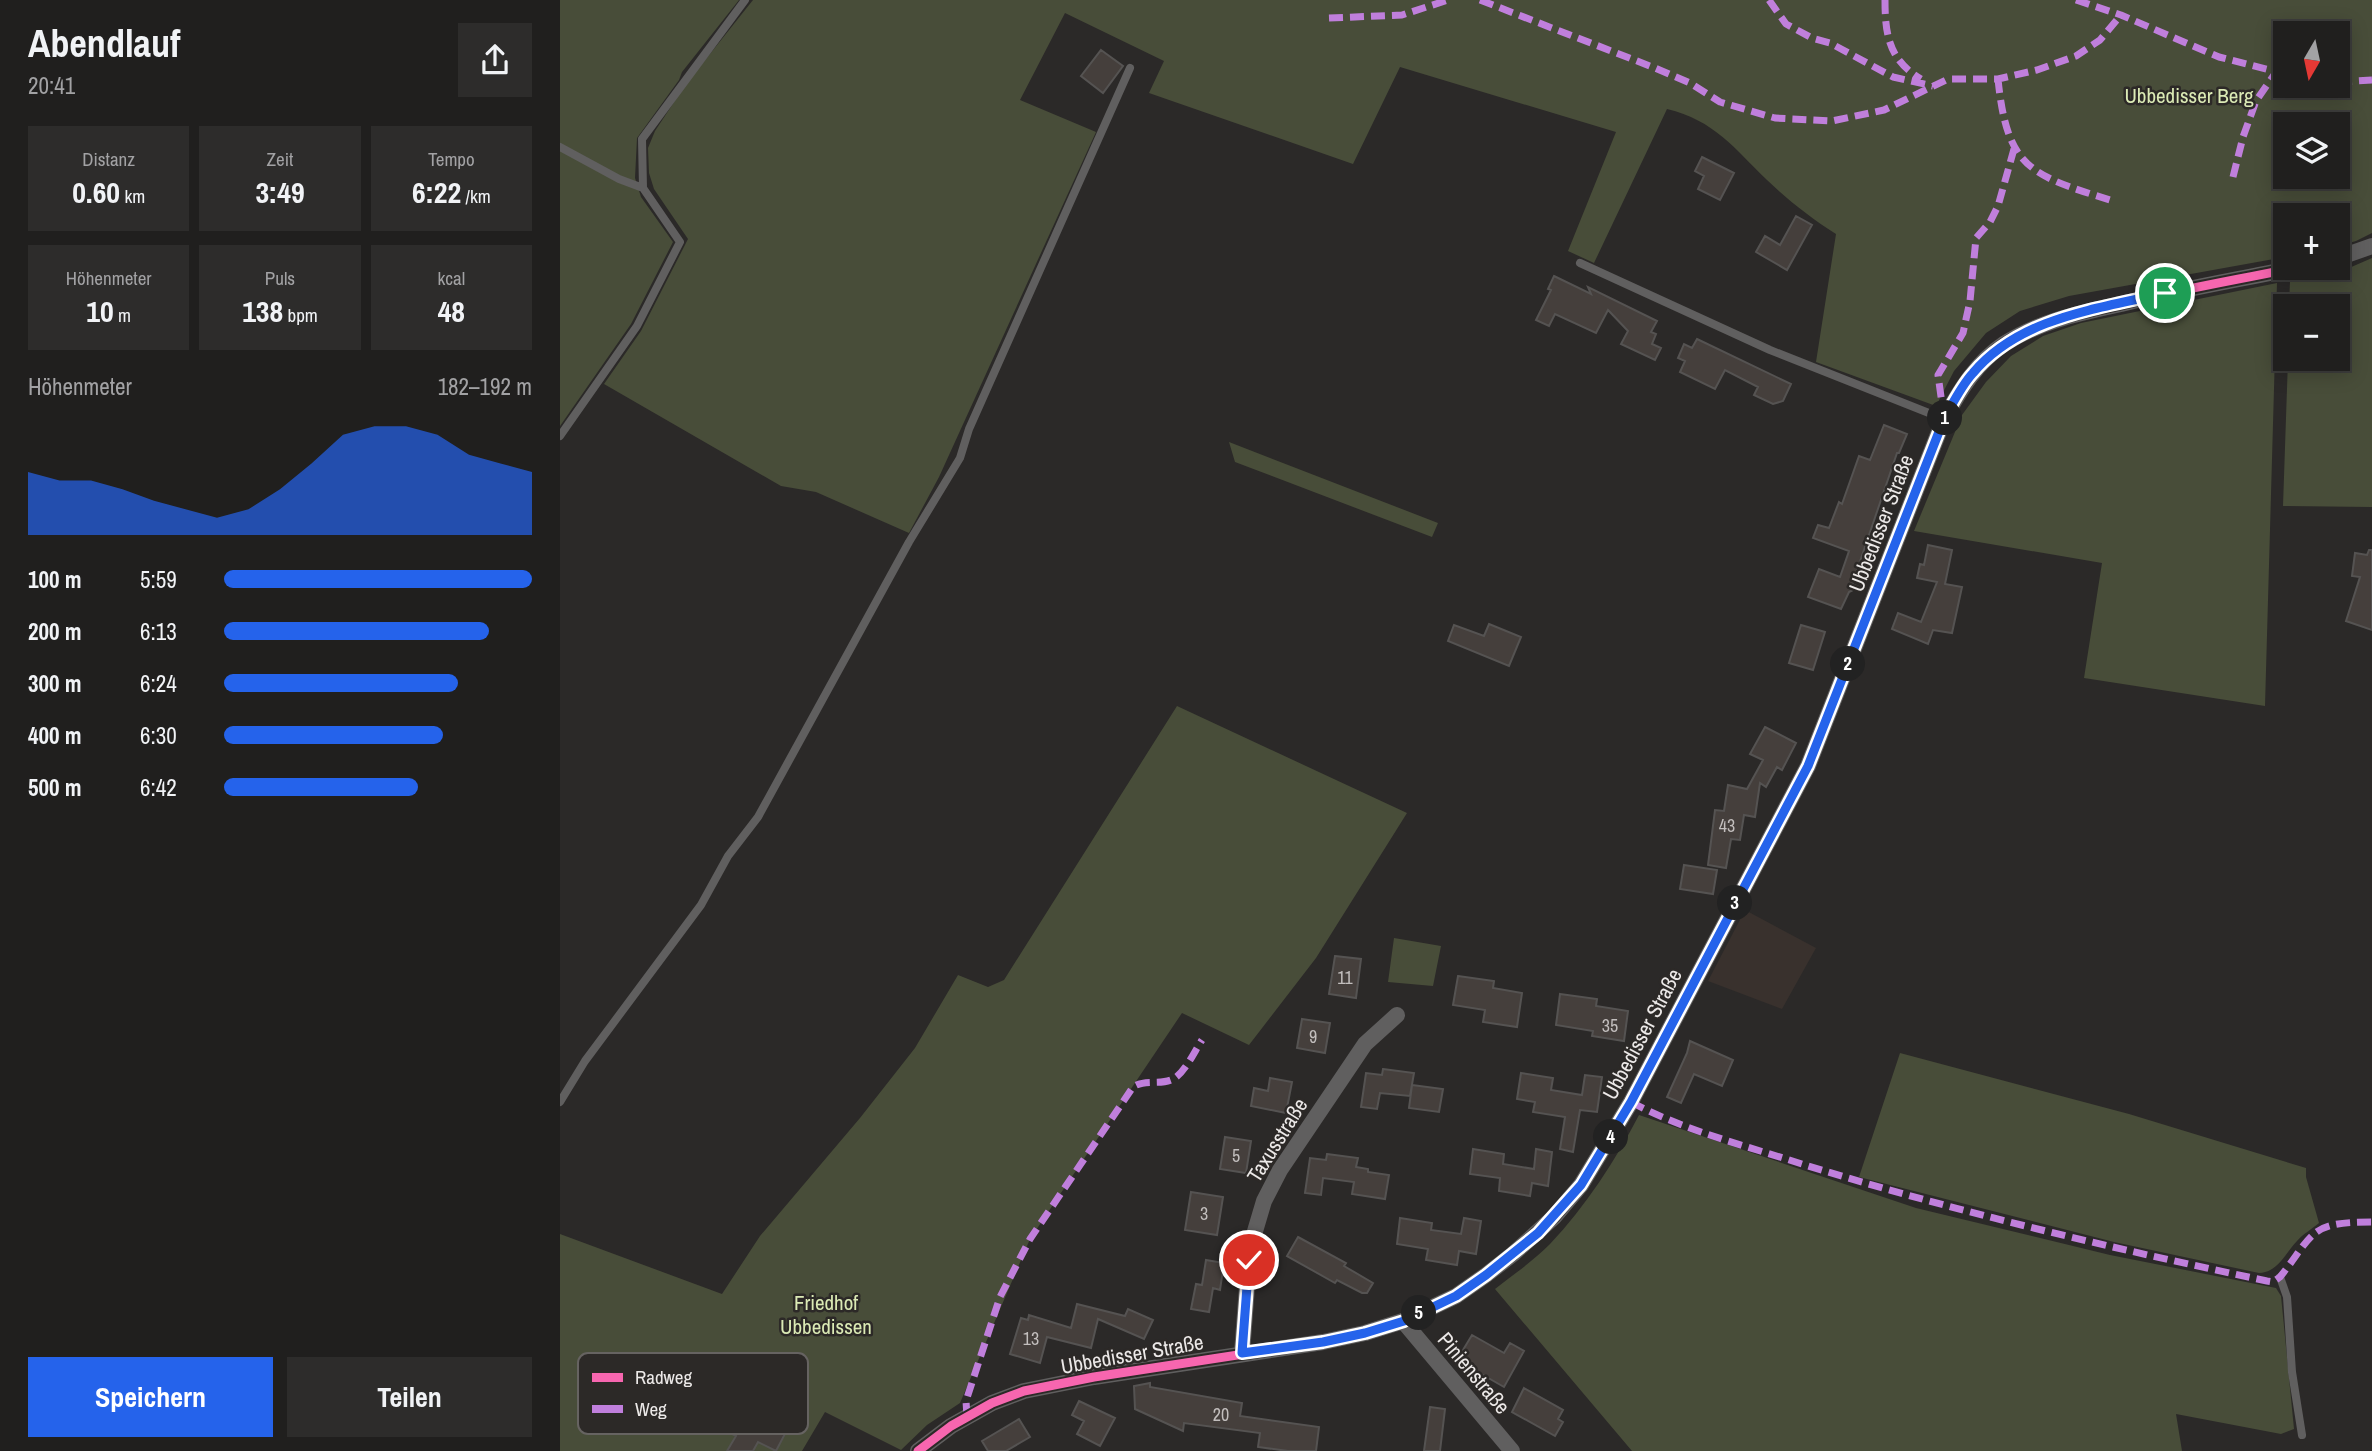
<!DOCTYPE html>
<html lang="de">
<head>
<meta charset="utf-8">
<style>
  :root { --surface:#201f1e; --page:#2d2c2b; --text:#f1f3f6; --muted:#a2a2a4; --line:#3d3d3c; --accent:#2563eb }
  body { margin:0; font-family:"Archivo Narrow",sans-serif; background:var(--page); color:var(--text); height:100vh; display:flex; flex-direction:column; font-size:26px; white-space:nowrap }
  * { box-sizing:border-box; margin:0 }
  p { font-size:23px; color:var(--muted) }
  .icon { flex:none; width:38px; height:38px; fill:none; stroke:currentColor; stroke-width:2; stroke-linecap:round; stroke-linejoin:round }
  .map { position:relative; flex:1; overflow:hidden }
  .details { display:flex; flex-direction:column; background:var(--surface); width:560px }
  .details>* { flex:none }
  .needle { width:46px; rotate:189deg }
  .buttons { position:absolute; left:1713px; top:21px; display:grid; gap:14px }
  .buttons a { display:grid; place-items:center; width:77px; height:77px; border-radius:0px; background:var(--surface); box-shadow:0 4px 18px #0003,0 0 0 2px var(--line); font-size:35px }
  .pin { position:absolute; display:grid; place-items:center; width:60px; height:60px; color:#fff; margin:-30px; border:4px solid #fff; border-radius:50%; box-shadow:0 2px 7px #0007 }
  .km { position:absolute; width:35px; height:35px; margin:-18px; border-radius:50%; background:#222; color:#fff; font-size:19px; line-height:35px; text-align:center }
  .round { display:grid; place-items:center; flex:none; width:74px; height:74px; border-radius:0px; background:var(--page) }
  .head { display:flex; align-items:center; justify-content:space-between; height:119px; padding:0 28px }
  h1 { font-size:38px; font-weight:700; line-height:52px }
  .stats { display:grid; grid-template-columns:repeat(3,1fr); gap:10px; height:119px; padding:7px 28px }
  .stats div { display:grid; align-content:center; border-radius:0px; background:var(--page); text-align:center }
  .stats b { font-size:30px; font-weight:700 }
  .stats small { font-size:19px; font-weight:400 }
  .stats p { font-size:19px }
  .chart { height:196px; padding:14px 28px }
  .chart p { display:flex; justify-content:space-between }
  .chart svg { width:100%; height:126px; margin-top:7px; fill:var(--accent); opacity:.7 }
  .primary-button { display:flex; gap:14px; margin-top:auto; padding:14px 28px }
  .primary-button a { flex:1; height:80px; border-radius:0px; background:var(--accent); color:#fff; font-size:28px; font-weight:700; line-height:80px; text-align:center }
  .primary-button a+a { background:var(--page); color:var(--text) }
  ul { padding:0 28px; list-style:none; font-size:23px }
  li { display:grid; grid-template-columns:112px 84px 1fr; align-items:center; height:52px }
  li i { height:18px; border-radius:9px; background:var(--accent) }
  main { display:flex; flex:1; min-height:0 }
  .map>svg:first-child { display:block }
  .built { fill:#39312d }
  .green { fill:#484d39; fill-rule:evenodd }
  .building { fill:#453f3c; stroke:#555352; stroke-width:2 }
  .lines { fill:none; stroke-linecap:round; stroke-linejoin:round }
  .lane { stroke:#605f5f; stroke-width:8 }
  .street { stroke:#605f5f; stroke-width:16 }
  .quiet { stroke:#c07fdc; stroke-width:7; stroke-dasharray:14 7; stroke-linecap:butt }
  .cycleway-casing { stroke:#2c2927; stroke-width:13 }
  .cycleway { stroke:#f766af; stroke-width:9 }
  .route-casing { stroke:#fff; stroke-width:14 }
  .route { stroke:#2563eb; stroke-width:9 }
  .labels { text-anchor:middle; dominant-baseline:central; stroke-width:5; stroke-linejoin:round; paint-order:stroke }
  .number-label { font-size:18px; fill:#c2bebd }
  .park-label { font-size:21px; fill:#dbeab5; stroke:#2c2927 }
  .street-label { font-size:21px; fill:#ece9e8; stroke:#2c2927 }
  .key { fill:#2c2927; stroke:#666361; stroke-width:2 }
  .key-label { font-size:19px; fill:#ece9e8 }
</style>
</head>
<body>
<main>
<section class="details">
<div class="head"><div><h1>Abendlauf</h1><p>20:41</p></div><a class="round"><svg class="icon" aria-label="share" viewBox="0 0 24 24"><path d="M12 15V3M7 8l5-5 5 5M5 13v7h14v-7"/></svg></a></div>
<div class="stats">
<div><p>Distanz</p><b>0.60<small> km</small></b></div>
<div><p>Zeit</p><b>3:49</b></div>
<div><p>Tempo</p><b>6:22<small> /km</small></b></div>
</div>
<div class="stats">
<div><p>Höhenmeter</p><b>10<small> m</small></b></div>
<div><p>Puls</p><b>138<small> bpm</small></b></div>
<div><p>kcal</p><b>48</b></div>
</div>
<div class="chart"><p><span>Höhenmeter</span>182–192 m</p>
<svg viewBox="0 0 160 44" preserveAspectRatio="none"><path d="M0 44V22L10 25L20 25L30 28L40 32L50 35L60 38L70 35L80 28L90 19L100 9L110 6L120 6L130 9L140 16L150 19L160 22V44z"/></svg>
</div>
<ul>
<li><b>100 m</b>5:59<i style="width:100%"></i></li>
<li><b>200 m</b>6:13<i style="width:86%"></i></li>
<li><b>300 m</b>6:24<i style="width:76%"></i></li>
<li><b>400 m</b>6:30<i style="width:71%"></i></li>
<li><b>500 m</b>6:42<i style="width:63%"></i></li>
</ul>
<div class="primary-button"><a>Speichern</a><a>Teilen</a></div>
</section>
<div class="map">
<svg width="1812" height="1451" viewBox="0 0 1812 1451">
  <rect width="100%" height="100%" fill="#2b2928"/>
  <!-- built -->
  <path class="built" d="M1185 910 1256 948 1222 1009 1148 981Z"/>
  <!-- green -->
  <path class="green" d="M0 0H179L122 72 119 80 77 138 75 178 81 197 113 242 71 324 0 426Z
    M193 0H1812V233L1796 241 1778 246V215H1726L1725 257 1509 296 1460 311 1426 333 1394 371 1376 406 1256 362 1276 234C1251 218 1229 201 1207 180 1175 149 1154 120 1107 109L1034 263 1008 251 1056 132 840 67 793 164 589 93 604 61 505 13 460 100 536 132 379 477 349 533 256 492 221 486 44 384 81 331 128 239 94 189 89 173 88 148 95 131 126 84ZM1726 33H1778V86H1726ZM1726 124H1778V177H1726Z
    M1812 258V507L1723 506 1728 359H1778V306H1729L1730 281 1789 268Z
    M1717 283 1705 706 1524 678 1542 563 1354 531 1402 415 1426 382 1451 356 1483 336 1521 323Z
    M669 442 878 523 872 537 675 462Z
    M617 706 847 813 756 958 689 1045 622 1013 470 1239 400 1403 367 1425 341 1450 265 1412 242 1451H0V1234L162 1294 200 1236 300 1118 355 1048 398 975 428 987 444 980Z
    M834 938 881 946 873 986 828 982Z
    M1340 1053 1569 1114 1746 1168V1177L1759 1223C1752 1229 1743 1234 1737 1241 1725 1253 1719 1272 1699 1273L1554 1242 1299 1177Z
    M1079 1115 1356 1208 1550 1255 1716 1288 1721 1296 1734 1429 1721 1434 1616 1414 1622 1451H1072L935 1289C953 1275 973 1261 990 1244 1026 1206 1055 1161 1079 1115Z"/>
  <!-- building -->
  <path class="building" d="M541 50 563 66 543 93 521 76Z
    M1142 157 1174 173 1160 200 1138 189 1144 176 1135 171Z
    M1236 216 1252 225 1227 270 1196 252 1205 236 1220 245Z
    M994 276 1031 294 1028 287 1097 321 1091 332 1096 334 1092 344 1101 348 1095 360 1061 344 1068 331 1048 310 1036 333 995 314 989 326 976 320 991 290 988 289Z
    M1137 339 1231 384 1223 401 1213 404 1194 395 1198 387 1165 370 1155 389 1120 372 1125 361 1118 358 1124 344 1132 348Z
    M1324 425 1347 434 1339 453H1337L1293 582 1292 584 1299 587 1289 592 1281 609 1248 597 1259 569 1280 577 1289 551 1253 538 1258 525 1269 528 1279 502 1282 504 1299 456 1310 460Z
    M1368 545 1392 550 1385 584 1402 587 1392 633 1373 630 1368 644 1332 629 1338 613 1361 622 1377 582 1357 578 1360 564 1364 565Z
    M1809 550H1812V630L1786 621 1800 577 1792 576 1795 553 1807 555Z
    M929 624 961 637 949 666 888 641 894 625 924 636Z
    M1241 625 1265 632 1253 670 1229 663Z
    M1205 727 1236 743 1222 770 1217 767 1206 787 1200 783 1195 817 1184 815 1180 840 1171 839 1166 868 1148 865 1155 810 1164 811 1168 785 1187 789 1203 760 1190 754Z
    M1124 865 1157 870 1153 894 1120 889Z
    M775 956 801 959 796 998 769 994Z
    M898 976 934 981 933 988 962 993 957 1027 923 1022 925 1010 893 1005Z
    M1000 994 1037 999 1036 1006 1068 1011 1064 1041 1032 1036 1033 1031 996 1025Z
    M742 1019 770 1023 765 1053 737 1048Z
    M1130 1041 1173 1060 1162 1086 1134 1074 1121 1103 1107 1097 1127 1053Z
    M823 1069 854 1073 850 1096 820 1093 817 1109 801 1107 806 1073 822 1075Z
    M961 1073 993 1078 991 1090 1022 1095 1025 1075 1042 1077 1037 1112 1020 1110 1013 1152 1000 1149 1005 1117 973 1112 975 1102 957 1099Z
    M710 1078 732 1082 726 1113 691 1106 694 1088 708 1091Z
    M852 1085 883 1089 879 1112 849 1108Z
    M665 1137 691 1141 686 1173 660 1169Z
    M913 1149 944 1154 943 1164 974 1169 976 1149 992 1152 988 1186 972 1183 970 1196 939 1191 940 1178 910 1174Z
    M767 1154 798 1158 796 1167 808 1169V1172L829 1175 825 1199 792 1194 794 1182 763 1178 761 1195 745 1193 750 1158 766 1160Z
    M631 1192 663 1197 657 1235 625 1230Z
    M840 1218 872 1223 871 1230 901 1234 904 1218 921 1221 916 1254 899 1251 897 1265 866 1260 868 1249 837 1244Z
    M738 1237 786 1263 784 1266 813 1283 807 1293H802L777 1280 775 1283 727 1256Z
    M646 1260 664 1263 660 1290 653 1288 649 1312 631 1309 636 1284 642 1285Z
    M517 1304 565 1316 568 1309 593 1320 584 1339 538 1319 531 1348 487 1337 480 1363 450 1354 461 1318 468 1320 469 1315 511 1328Z
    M912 1335 944 1353 950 1343 964 1351 944 1387 897 1360Z
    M590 1383V1387L682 1403 680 1416 759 1427 756 1451H728L698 1447 700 1433 624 1423 623 1431 575 1409 574 1386Z
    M964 1388 1003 1410 998 1419 1003 1422 995 1436 952 1412Z
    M171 1398 227 1430 216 1451 198 1442 193 1451H167L176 1436 156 1425Z
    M519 1401 555 1418 540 1446 517 1434 524 1421 512 1415Z
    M870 1407 885 1409 880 1451H864Z
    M459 1419 470 1437 446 1451H428L422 1441Z"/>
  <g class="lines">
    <!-- lane -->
    <path class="lane" d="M0 147 59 179 83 188 120 242 77 326 0 436
      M83 188 82 139 185 0
      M1020 263 1210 350 1384 419
      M0 1102 25 1061 141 905 168 856 198 817 349 542 400 458 409 429 570 68
      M1720 1277 1727 1297 1732 1372 1742 1435"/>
    <!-- street -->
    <path class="street" d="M1778 258 1812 246
      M843 1321 952 1451
      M682 1353 689 1260 693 1238 704 1201 720 1170 805 1044 837 1015
      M358 1451 391 1426 432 1403 464 1391 534 1377 763 1342 805 1333 843 1321 896 1296 926 1275 953 1254 994 1217 1021 1185 1071 1102 1248 766 1384 419C1400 390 1417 362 1444 344 1480 321 1520 313 1561 304 1618 290 1676 280 1734 268"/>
    <!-- quiet -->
    <path class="quiet" d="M920 0 1095 68 1130 83 1160 102 1215 118 1272 121 1324 110 1388 79H1438L1477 70 1516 56 1540 40 1561 15
      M1209 0 1226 24 1252 38 1270 43 1333 77 1373 86
      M1325 0C1325 35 1329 60 1361 79
      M1516 0 1561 15 1659 57 1726 74
      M769 18 842 15 888 0
      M1438 79C1447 168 1470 175 1550 200
      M1778 82 1812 80
      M1673 177 1683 137 1696 101 1716 72
      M1384 418 1378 375 1403 333 1410 301 1416 238 1430 222 1438 206 1454 149
      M1071 1102C1125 1131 1187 1146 1245 1165 1397 1212 1551 1248 1707 1281L1713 1282 1720 1277C1755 1233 1748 1222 1812 1222
      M407 1417 406 1401 440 1297 470 1239 573 1087C585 1079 598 1085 611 1080 624 1075 634 1052 642 1040"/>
    <defs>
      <path id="cycleway" d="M358 1451 391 1426 432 1403 464 1391 534 1377 763 1342 805 1333 843 1321 896 1296 926 1275 953 1254 994 1217 1021 1185 1071 1102 1248 766 1384 419C1400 390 1417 362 1444 344 1480 321 1520 313 1561 304 1618 290 1676 280 1734 268"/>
    </defs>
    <!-- cycleway casing -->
    <use href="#cycleway" class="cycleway-casing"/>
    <!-- cycleway -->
    <use href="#cycleway" class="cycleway"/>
  </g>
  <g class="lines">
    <defs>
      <path id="route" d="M689 1260 682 1353 763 1342 805 1333 844 1321 896 1296 926 1275 978 1233 1021 1185 1071 1102 1248 766 1384 419C1393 403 1401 386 1413 373 1460 317 1538 309 1605 293"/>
    </defs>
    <!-- route casing -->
    <use href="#route" class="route-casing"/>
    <!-- route -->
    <use href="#route" class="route"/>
  </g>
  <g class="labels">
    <!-- number labels -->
    <g class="number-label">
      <text x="1167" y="825">43</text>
      <text x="785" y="977">11</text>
      <text x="1050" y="1025">35</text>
      <text x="753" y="1036">9</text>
      <text x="676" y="1155">5</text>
      <text x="644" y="1213">3</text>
      <text x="471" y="1338">13</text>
      <text x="661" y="1414">20</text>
    </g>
    <!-- park labels -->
    <g class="park-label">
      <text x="1629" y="95">Ubbedisser Berg</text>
      <text x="266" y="1302">Friedhof<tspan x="266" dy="24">Ubbedissen</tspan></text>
    </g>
    <!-- street labels -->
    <g class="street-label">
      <text transform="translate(1321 523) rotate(-69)">Ubbedisser Straße</text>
      <text transform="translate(1082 1034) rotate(-62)">Ubbedisser Straße</text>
      <text transform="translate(717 1140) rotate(-58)">Taxusstraße</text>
      <text transform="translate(572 1354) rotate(-10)">Ubbedisser Straße</text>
      <text transform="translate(914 1373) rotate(50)">Pinienstraße</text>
    </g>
  </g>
  <!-- legend -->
  <rect x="18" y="1353" width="230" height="81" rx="10" class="key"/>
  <rect x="32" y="1373" width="31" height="9" fill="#f766af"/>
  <rect x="32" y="1405" width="31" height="8" fill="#c07fdc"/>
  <g class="key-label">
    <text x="75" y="1384">Radweg</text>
    <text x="75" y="1416">Weg</text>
  </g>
</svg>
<div class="buttons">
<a><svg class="needle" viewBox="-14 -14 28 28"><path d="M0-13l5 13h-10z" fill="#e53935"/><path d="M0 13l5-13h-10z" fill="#a2a2a4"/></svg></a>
<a><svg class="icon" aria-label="layers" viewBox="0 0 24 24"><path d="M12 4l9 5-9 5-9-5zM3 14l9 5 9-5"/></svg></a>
<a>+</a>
<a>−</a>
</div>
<div class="pin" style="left:1605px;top:293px;background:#1e9e55"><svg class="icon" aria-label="arrive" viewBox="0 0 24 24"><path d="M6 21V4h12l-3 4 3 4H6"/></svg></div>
<div class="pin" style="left:689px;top:1260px;background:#d93025"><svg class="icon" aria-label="check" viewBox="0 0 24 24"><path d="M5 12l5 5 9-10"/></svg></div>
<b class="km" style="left:1385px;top:418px">1</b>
<b class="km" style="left:1288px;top:664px">2</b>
<b class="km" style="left:1175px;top:903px">3</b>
<b class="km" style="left:1051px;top:1137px">4</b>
<b class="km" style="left:859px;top:1313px">5</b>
</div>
</main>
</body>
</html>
